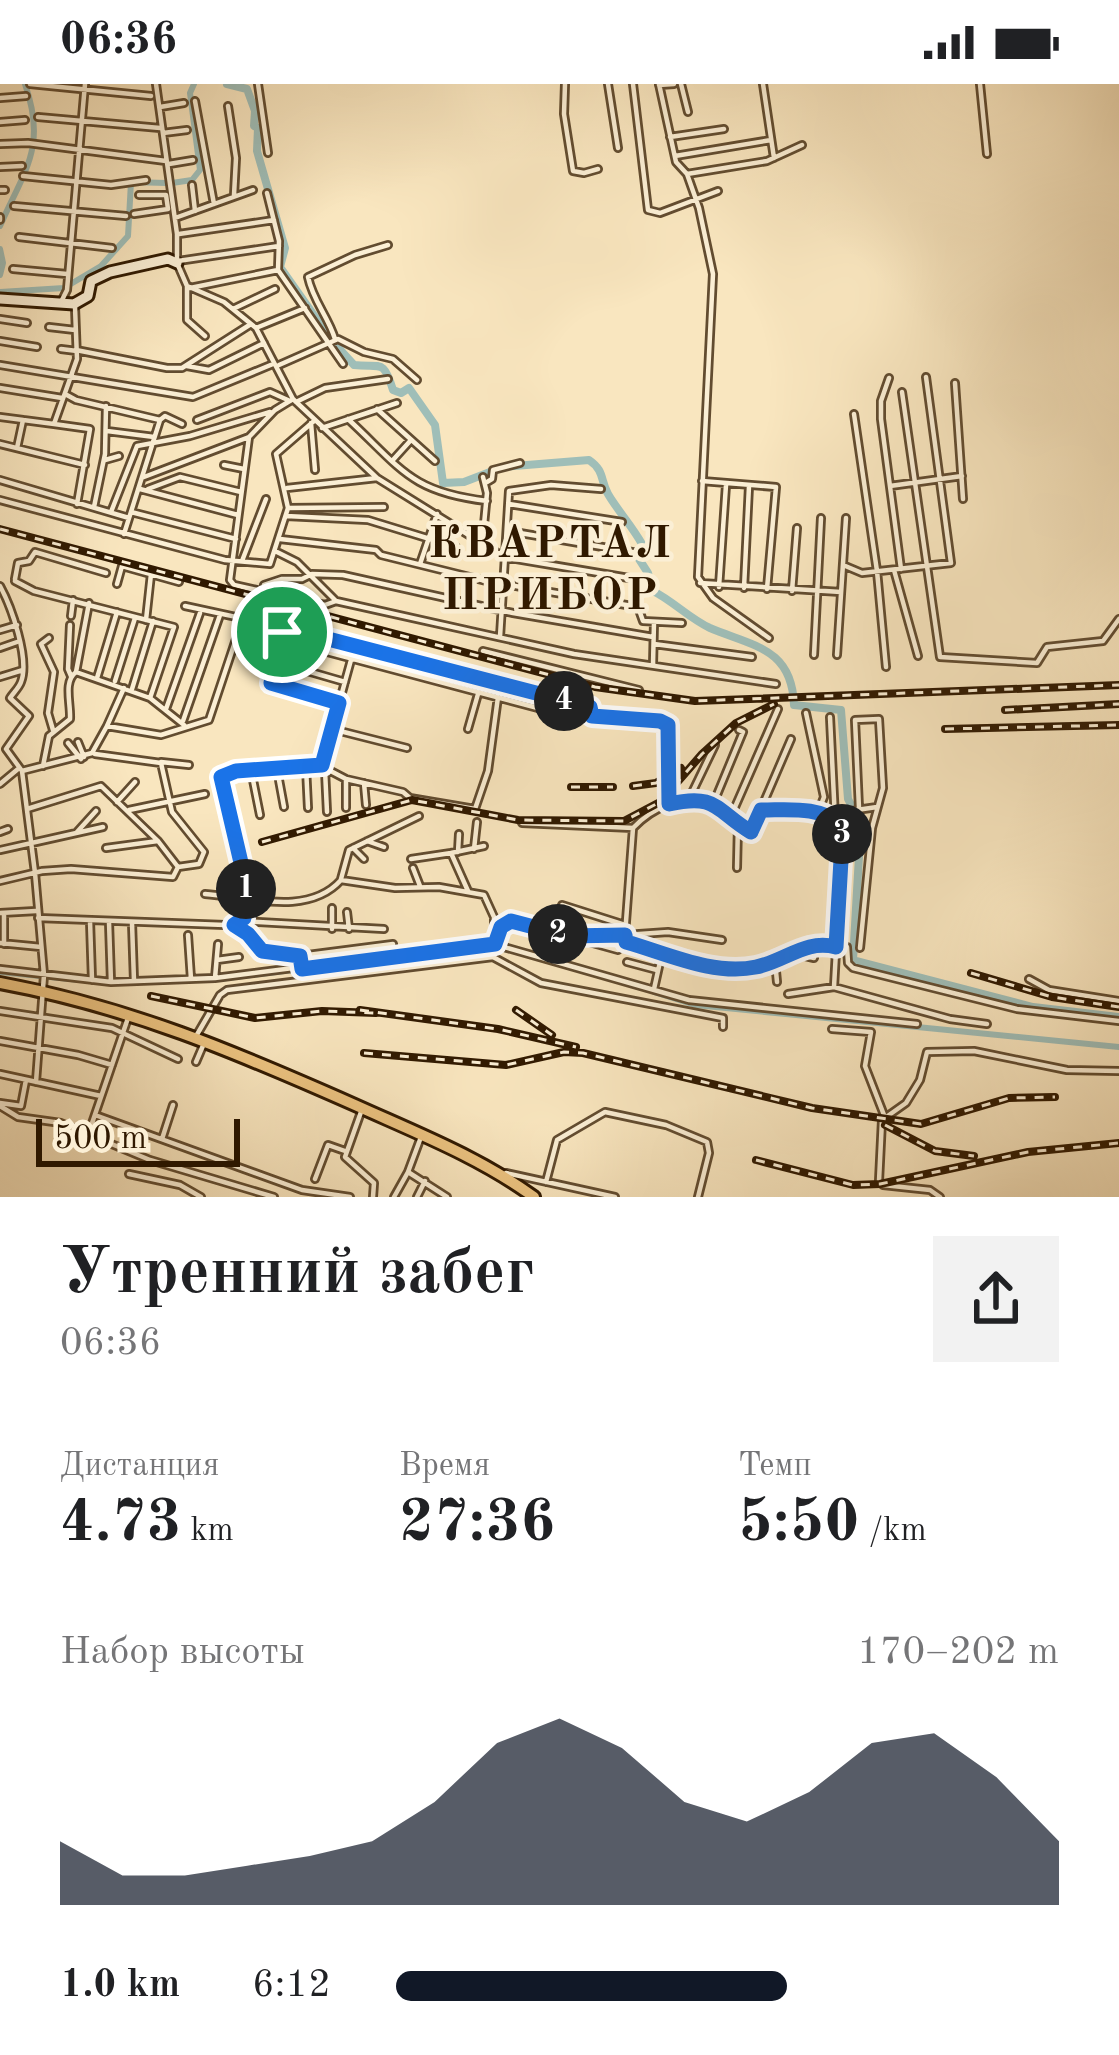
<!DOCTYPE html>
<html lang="ru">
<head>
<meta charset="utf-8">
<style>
  :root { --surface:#fff; --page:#f2f2f2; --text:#202124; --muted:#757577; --accent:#111827 }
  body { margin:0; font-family:"Old Standard TT",serif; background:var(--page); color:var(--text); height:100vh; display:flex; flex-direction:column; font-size:45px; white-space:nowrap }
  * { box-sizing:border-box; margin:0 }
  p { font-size:39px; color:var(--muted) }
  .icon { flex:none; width:66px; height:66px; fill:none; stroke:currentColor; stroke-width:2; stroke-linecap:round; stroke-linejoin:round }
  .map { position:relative; height:1113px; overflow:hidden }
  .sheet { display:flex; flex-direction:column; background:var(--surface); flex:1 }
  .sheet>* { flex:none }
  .scale { position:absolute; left:36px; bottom:30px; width:204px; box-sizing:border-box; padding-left:12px; border:6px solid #301900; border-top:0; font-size:33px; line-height:42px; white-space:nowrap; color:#301900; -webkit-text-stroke:9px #fbefd5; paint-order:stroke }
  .pin { position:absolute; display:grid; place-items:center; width:102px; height:102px; color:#fff; margin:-51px; border:6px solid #fff; border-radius:50%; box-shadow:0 3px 12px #0007 }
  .km { position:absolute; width:60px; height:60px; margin:-30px; border-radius:50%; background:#222; color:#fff; font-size:33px; line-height:60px; text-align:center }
  .round { display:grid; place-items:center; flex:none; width:126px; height:126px; border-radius:0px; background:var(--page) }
  .summary { display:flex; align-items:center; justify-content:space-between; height:204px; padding:0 60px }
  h1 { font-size:66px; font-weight:800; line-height:90px }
  .metrics { display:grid; grid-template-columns:repeat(3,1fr); gap:18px; height:204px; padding:12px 60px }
  .metrics div { display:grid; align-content:center }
  .metrics b { font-size:60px; font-weight:800 }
  .metrics small { font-size:33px; font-weight:400 }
  .metrics p { font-size:33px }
  .chart { height:336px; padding:24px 60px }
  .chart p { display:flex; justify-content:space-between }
  .chart svg { width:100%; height:216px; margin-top:12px; fill:var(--accent); opacity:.7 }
  ul { padding:0 60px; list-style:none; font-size:39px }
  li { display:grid; grid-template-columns:192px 144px 1fr; align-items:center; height:90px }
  li i { height:30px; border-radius:15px; background:var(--accent) }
  .status { display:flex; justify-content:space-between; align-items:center; height:84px; padding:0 60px; background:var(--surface); direction:ltr }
  .status svg { height:33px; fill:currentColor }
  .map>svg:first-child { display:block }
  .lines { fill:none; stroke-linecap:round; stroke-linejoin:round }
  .canal { stroke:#9fbeb8; stroke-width:6 }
  .river { stroke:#9fbeb8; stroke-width:8 }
  .street-casing { stroke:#624c30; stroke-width:10 }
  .secondary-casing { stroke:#301900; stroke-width:15 }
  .primary-casing { stroke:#301900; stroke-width:16 }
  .street { stroke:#fbefd5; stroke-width:4.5 }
  .secondary { stroke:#fbefd5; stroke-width:9 }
  .primary { stroke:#ecc380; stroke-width:10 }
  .rail-casing { stroke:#301900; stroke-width:8 }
  .rail { stroke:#fbefd5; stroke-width:3; stroke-dasharray:9; stroke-linecap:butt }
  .route-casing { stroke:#fff; stroke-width:24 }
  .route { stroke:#1a73e8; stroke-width:15 }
  .labels { text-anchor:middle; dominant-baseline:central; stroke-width:9; stroke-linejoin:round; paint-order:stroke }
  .district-label { font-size:45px; font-weight:bold; letter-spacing:3px; fill:#301900; stroke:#fbefd5 }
</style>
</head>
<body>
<div class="status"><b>06:36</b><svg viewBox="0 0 49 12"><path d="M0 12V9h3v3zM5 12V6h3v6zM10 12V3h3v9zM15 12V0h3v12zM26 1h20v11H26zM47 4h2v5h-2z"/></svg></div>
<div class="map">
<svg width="1119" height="1113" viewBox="0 0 1119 1113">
  <rect width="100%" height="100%" fill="#f9e6bf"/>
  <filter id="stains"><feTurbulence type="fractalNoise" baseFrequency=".00167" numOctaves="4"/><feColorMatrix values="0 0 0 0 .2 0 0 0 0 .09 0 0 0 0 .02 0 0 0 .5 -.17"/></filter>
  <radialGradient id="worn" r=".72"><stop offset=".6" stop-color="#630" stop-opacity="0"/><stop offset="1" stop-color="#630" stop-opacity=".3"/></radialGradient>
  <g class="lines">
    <!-- canal -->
    <path class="canal" d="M172 99 192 96 200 86 190 9 194 0
      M0 142C25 85 47 63 25 0
      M0 165 3 179 0 191
      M0 208 64 204 101 182 128 152 131 98 166 99
      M0 888 80 896
      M219 895 488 862 509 866
      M654 908 695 921 1119 963"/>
    <!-- river -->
    <path class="river" d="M227 0 247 5 255 27 254 42 258 44 257 67 285 164 280 183 330 254
      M333 258 354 281C381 284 383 274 393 306L401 309 409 304 435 341 443 399 464 398 503 383 589 376C605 387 600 396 608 410 618 427 632 442 642 460L639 475 648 489 653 507C673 517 690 535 710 544 753 562 792 564 794 621L841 626 848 715 858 734 860 755 853 876 1033 923 1119 933"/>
    <defs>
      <path id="street" d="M30 0 151 12
        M156 0 177 150V179L187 202 224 218 256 244 293 315 377 394 504 473 635 495
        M258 0 268 69
        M565 0 564 30 573 87 584 89 598 85
        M608 0 618 64
        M633 0 648 126 660 129 718 107
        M659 0 676 78 687 90 699 124 713 190 698 493 713 514 769 554
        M681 0 688 28
        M763 0 774 74
        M980 0 987 70
        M659 1 674 0
        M0 14 26 12
        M195 17 214 120
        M228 22 236 74 234 111
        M160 23 184 19
        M38 33 160 44
        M0 38 25 36
        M163 49 187 46
        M670 53 724 45
        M0 60 28 59 166 77
        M675 72 771 56
        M169 80 193 76
        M0 83 22 82
        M687 90 767 77 802 61
        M23 92 111 101 146 96
        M192 101 195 127
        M0 106H5
        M267 109 279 157 278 186 343 280
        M14 122 126 132
        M134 130 168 125 166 111H139
        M0 133V136
        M175 134 253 106
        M179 150 274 136
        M19 153 112 164
        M178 177 279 162
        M13 185 67 190
        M187 202V236L205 252
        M190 204 278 186
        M61 218 67 206 85 0
        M75 223 77 275 54 340 90 345 77 420
        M233 225 275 205
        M0 235 27 239
        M49 243 75 246
        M256 244 305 224
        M335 255C328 232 313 217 308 193L355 171 388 161
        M0 257 37 263
        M61 265 77 267
        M76 266 167 284H182L251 240
        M0 281 193 313 273 280
        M279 281 338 255 364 268 393 275 417 296
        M187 282 209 286 264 259
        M889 294 881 317V335L901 485
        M955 299 963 415
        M0 304 62 314
        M902 308 940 573 1037 579 1047 563 1103 557 1119 535
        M65 310 76 316 160 336 124 450
        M293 315 275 326 249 353 230 496 234 501 325 521 336 517 574 570 776 600
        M296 318 325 304 388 295
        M377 325 435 377
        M854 330 877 487 886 583
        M0 333 54 340
        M348 335C401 384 410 408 487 417
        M160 336 165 332 182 340
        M197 336 270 308 290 317
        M311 339 315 386
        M322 344 397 319
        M107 347 154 353
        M0 360 85 381
        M17 364 23 336
        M105 376 119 372
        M392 377 411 356
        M224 381 244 385
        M144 393 249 353
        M0 396 129 434
        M702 397 776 403 767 505
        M487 398 492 395 493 386 520 379
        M890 402 962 392
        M287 404 377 394
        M140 405 238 431
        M148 405 180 393 241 408
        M0 416 225 476 270 480 288 424 276 370 314 337
        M509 420 622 438
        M94 423 105 370 106 322
        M288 424 384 423
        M111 428 137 362 190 352 270 328
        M131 428 236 455
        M286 432 368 436 456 463
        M508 447 638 469
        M280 455 376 466 381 471 486 497 638 523 643 537 682 539
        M482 462 487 409 483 393
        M277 468 297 478 336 517
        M242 477 266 415
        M420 480 437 430
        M843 481 862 489 951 479 926 293
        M894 486 918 572
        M15 495 18 479 29 477 35 468 106 489
        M15 497 34 507 174 543 150 614
        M700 499 841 508
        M117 500 122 482 179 498
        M264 501 282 495H302L312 490 343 491 513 529 653 553
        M0 502C11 522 30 575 21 598 19 604 13 609 10 614L29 632 6 665 22 687 35 789 44 891 36 998
        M719 503 726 401
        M744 504 749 402
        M792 507 797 444
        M185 522 306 548 590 623 592 630
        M71 532 73 516
        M146 536 151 490
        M70 541 68 585 71 592
        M282 543 271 599 337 618
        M0 546 17 541
        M500 553 509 407 551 401 601 405
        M49 554 41 560 54 588 48 629 53 646
        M282 556 549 627 660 637 668 641 669 720
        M654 560 752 573
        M0 564 17 558
        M483 567 639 606
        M814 571 821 434
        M837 571 846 434
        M276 578 345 598
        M653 581 654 538
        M76 588 89 519
        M0 593 23 586
        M97 594 117 528
        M115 597 135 534
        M132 605 153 537
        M166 625 200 529
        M806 629 824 713 819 726
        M830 633 835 735
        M183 637 220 531
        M107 642 124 604
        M332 645 407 664
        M468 645 478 610
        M78 658 84 673
        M68 659 81 675
        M95 670 161 679 172 728 204 768 199 780 178 783
        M161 678 189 681
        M43 682 49 652 70 635C71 619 63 598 76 588L150 614 184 641
        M306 683 308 724
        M323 683 346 695 403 708 410 714 475 725 488 687 498 613
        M277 685 284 723
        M251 686 260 731
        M325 686 327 728
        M22 687 92 669 107 642 161 651 209 636 243 534
        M364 699 366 721
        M0 700 18 685
        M689 715 715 661
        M117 718 135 698
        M714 718 743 648 739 646
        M346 724V695
        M859 724 855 636 879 635 883 704 872 744 860 864
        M27 725 101 702 158 757 178 783
        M129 726 205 710
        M761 726H819L843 741 834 903
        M836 729 877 723
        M732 730 778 625
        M522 739 633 744
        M0 748 8 745
        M77 748 96 727
        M367 757 384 763
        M106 764 158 757
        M353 764 364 775
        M474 765 477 738
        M0 766 103 743
        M458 768 459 750
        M451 769 484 762
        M411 775 451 769 468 807
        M413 784 420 802
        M737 784 738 740
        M341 795 349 766 419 732
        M0 797 42 787 71 785 173 793 178 783
        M205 810C248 813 308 833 341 796L395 804 439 803 484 811 494 833V855
        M562 821 625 841
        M332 824V845
        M347 828 349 845
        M0 829 36 827
        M38 834 225 841 241 837 246 800 221 693 236 687 322 681 351 576
        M90 837 92 896
        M241 837 384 845
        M109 838 111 898
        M132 839 134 897
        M234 841 248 850 257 864 278 872H300L393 860
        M188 851 191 895
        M625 851 626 858 721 884H755L807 861 847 863 848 879 853 884 1017 925 1119 937
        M625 851 668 848 722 856
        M571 853 618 866
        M0 859 41 863
        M4 860V830
        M792 869 814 874
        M493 873 505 838 568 852 625 851 633 744C651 725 686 707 713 718 728 724 737 740 751 748L791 655
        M217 876 239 873
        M775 877 777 898
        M627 878 657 886
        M0 885 111 898 215 894 490 859 689 916 917 940
        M215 894 218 860
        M1029 895 1049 906 1119 917
        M654 905 662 869
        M788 910 834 903 950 935 987 940
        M0 927 112 944 178 975
        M832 945 871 948 865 982 884 1031
        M195 954 220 911 227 906 493 873 541 899 723 934V943
        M0 957 78 971 112 981
        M196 978 205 957
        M0 990 101 1012
        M0 1019 21 1022 26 996
        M0 1022 18 1033 61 1039 150 1076 274 1113
        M361 1028 345 1073 374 1099 373 1113
        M95 1031 302 1106 350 1113
        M89 1048 128 934
        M421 1053 408 1088 447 1113
        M162 1055 173 1021
        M506 1089 615 1113
        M129 1090 180 1101 201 1113
        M315 1095 328 1061 345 1067
        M546 1098 557 1056 605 1028 666 1041 707 1058 709 1069 698 1113
        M394 1113 408 1088
        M417 1113 425 1097
        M940 1113 930 1106 883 1101 879 1097 882 1036 906 1019 920 996 927 968 974 967 1067 986 1119 987"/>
      <path id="secondary" d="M0 215 74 220 88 212 91 197 110 188 168 175 177 179"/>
      <path id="primary" d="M0 899C130 923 235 968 355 1021 417 1049 479 1073 534 1113"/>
    </defs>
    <!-- street casing -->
    <use href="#street" class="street-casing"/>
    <!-- secondary casing -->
    <use href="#secondary" class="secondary-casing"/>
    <!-- primary casing -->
    <use href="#primary" class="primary-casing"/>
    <!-- street -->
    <use href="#street" class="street"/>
    <!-- secondary -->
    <use href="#secondary" class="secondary"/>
    <!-- primary -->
    <use href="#primary" class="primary"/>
    <defs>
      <path id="rail" d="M0 445 595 603 695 617 1119 601
        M1005 626 1119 620
        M945 645 1119 641
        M633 702 656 699 681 684
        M571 703H613
        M262 758 412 716 518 736 624 737 660 718 702 670 736 639 774 620
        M971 889 1052 913 1119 923
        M151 912 255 934 322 927 376 929
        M360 926 498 945 576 963
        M516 926 552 951
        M364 969 506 981 564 968 583 969 812 1024 921 1040 1009 1014 1055 1013
        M885 1041 935 1067 974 1072
        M756 1076 853 1101 880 1100 1028 1068 1119 1059"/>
    </defs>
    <!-- rail casing -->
    <use href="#rail" class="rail-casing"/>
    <!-- rail -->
    <use href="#rail" class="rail"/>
  </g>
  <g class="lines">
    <defs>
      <path id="route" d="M282 543 590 623 592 632 660 637 668 641 669 720C717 709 715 726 751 748L761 726C792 726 817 722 843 741L836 863C805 855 786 877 756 883 713 892 666 869 626 858L625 851 568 852 511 837 501 843 495 860 302 885 300 872 262 867 248 850 234 841 244 834 246 800 221 693 236 687 322 681 339 619 271 599Z"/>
    </defs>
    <!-- route casing -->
    <use href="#route" class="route-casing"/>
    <!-- route -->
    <use href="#route" class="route"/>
  </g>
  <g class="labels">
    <!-- district labels -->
    <g class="district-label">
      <text x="551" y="461">КВАРТАЛ<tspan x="551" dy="52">ПРИБОР</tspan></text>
    </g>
  </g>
  <rect width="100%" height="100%" filter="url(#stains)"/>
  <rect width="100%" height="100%" fill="url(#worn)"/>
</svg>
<div class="scale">500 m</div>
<div class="pin" style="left:282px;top:548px;background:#1e9e55"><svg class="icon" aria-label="arrive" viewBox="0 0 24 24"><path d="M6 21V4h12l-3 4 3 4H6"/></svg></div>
<b class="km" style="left:246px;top:805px">1</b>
<b class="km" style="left:558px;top:850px">2</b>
<b class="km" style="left:842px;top:750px">3</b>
<b class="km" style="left:564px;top:617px">4</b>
</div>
<section class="sheet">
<div class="summary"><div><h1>Утренний забег</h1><p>06:36</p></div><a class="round"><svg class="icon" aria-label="share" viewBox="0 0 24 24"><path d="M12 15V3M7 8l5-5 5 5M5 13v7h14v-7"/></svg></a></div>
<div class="metrics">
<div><p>Дистанция</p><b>4.73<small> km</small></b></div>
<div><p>Время</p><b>27:36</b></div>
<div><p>Темп</p><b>5:50<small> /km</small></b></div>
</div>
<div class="chart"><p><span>Набор высоты</span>170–202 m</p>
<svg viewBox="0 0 160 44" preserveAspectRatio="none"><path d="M0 44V31L10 38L20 38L30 36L40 34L50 31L60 23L70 11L80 6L90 12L100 23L110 27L120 21L130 11L140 9L150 18L160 31V44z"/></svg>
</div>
<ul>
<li><b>1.0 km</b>6:12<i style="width:59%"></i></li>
</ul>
</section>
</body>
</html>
